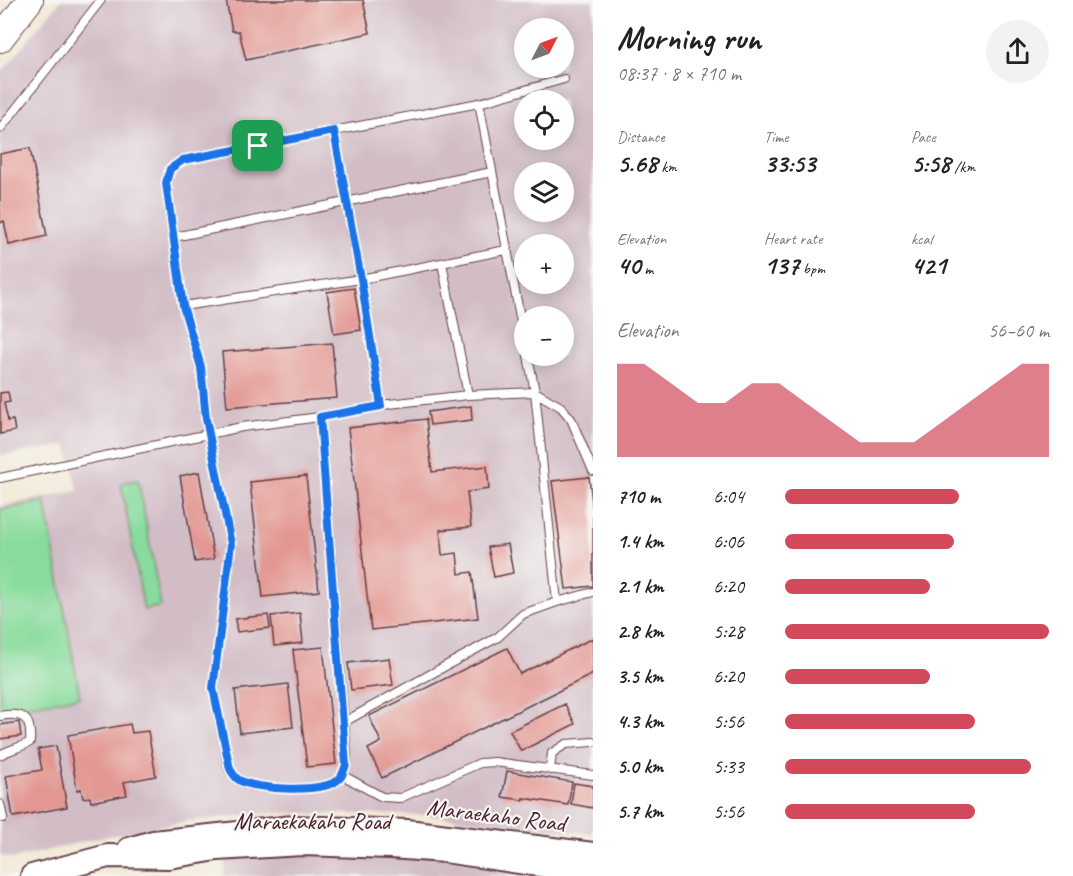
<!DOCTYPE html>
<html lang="en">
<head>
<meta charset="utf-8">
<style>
  :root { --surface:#fff; --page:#f2f2f2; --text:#222; --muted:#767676; --accent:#d1495b }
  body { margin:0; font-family:Caveat,sans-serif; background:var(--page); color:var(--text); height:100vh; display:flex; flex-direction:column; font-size:22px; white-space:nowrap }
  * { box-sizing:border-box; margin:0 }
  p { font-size:20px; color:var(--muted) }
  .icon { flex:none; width:33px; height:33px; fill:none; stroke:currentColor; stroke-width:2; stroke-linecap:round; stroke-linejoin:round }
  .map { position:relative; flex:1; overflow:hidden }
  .sheet { display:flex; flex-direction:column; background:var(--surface); width:480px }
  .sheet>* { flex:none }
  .needle { width:39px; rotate:48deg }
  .tools { position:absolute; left:514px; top:18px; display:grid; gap:12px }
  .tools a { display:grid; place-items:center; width:60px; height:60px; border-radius:50%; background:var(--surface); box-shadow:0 3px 15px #0003; font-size:30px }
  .pin { position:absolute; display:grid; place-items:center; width:51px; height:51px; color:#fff; margin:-26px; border-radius:12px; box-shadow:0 3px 9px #0006 }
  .round { display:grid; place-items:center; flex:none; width:63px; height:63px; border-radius:32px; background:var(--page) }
  .overview { display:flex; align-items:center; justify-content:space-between; height:102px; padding:0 24px }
  h1 { font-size:33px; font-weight:600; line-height:45px }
  .metrics { display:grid; grid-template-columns:repeat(3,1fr); gap:9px; height:102px; padding:6px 24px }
  .metrics div { display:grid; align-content:center }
  .metrics b { font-size:26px; font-weight:600 }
  .metrics small { font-size:16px; font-weight:400 }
  .metrics p { font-size:16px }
  .chart { height:168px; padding:12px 24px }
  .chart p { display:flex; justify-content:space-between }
  .chart svg { width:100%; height:108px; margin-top:6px; fill:var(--accent); opacity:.7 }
  ul { padding:0 24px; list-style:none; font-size:20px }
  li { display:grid; grid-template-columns:96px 72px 1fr; align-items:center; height:45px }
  li i { height:15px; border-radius:8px; background:var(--accent) }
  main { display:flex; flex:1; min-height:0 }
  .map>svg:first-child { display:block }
  .industrial { fill:#d2bdc6; fill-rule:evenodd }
  .green { fill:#88db9c; stroke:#697d64; stroke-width:1.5 }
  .building { fill:#e39792 }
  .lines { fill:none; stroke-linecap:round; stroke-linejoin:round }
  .service-casing { stroke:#633d45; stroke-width:10 }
  .secondary-casing { stroke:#633d45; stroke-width:26 }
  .trunk-casing { stroke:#633d45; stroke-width:28 }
  .service { stroke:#fff; stroke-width:8 }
  .secondary { stroke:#fff; stroke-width:22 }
  .trunk { stroke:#fff; stroke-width:26 }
  .route-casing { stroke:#fff; stroke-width:12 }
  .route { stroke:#1a73e8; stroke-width:8 }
  .labels { text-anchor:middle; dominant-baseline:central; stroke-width:4.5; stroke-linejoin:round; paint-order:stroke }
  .street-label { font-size:24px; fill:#4a1f2b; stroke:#f6f6f2 }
</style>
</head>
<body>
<main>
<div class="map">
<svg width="593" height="876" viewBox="0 0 593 876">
  <rect width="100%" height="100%" fill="#f6f6f2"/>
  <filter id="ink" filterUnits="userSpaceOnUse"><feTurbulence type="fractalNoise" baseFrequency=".0167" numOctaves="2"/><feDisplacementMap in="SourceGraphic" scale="12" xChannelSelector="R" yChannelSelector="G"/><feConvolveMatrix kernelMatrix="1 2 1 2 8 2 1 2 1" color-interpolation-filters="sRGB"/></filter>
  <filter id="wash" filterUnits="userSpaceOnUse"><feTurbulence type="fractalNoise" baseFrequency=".008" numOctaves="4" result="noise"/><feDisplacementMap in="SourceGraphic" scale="24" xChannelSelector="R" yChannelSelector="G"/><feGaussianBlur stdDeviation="1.35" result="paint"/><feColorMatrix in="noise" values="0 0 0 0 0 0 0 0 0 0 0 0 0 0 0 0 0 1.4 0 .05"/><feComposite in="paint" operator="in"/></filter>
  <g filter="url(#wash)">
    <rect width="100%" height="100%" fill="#f2e9d6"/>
    <!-- industrial -->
    <path class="industrial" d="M61 0H593V834L426 815 274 813 187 821 98 838 13 859 0 855V506L78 491 67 445 0 456V74ZM525 28H564V68H525ZM525 100H564V140H525ZM525 172H564V212H525ZM525 244H564V284H525ZM525 316H564V356H525Z
      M425 849 583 876H224L226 851Z"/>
    <!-- green -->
    <path class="green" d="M138 480 161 606 144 610 121 483Z
      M45 501 80 697 0 710V510Z"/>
    <g id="blocks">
      <!-- building -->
      <path class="building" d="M226 0H363L370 33 246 60 239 31H232Z
        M30 148 47 236 9 245 4 221 0 223V154Z
        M354 288 361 330 334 334 327 292Z
        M332 343 337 398 227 407 222 352Z
        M8 392 10 402 4 403 8 421 13 420 15 431 0 434V393Z
        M471 406 472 420 430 425 428 412Z
        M426 419 432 472 487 466 489 489 467 492 471 527 440 530 442 555 457 553 459 574 472 572 478 618 371 630 348 428Z
        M199 472 214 559 195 562 180 476Z
        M306 476 319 591 263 597 250 482Z
        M589 477 593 511V586L566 589 552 481Z
        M508 544 513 573 494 577 488 547Z
        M300 613 303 643 274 646 271 616Z
        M268 615 270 628 237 632 235 619Z
        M593 638V674L382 778 368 749 381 742 369 716 507 648 520 674Z
        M323 647 336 764 307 767 293 650Z
        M389 658 393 685 351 690 348 663Z
        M288 684 293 727 240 733 235 690Z
        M565 704 575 724 521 751 510 731Z
        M19 722 21 736 0 739V725Z
        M130 724 132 733 148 731 156 776 124 782 127 795 91 802 90 797 83 798 81 789 77 790 68 735Z
        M56 746 67 807 13 817 6 776 42 770 38 749Z
        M507 771 572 782 568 805 523 798V800L502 797Z
        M574 783 593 786V808L571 804Z"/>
    </g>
  </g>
  <g filter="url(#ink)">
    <use href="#blocks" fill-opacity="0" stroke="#633d45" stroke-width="1.5"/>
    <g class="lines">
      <defs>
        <path id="service" d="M479 103 525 343
          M0 129 101 0
          M334 131 361 279 381 406
          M174 237 492 172
          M442 263 468 395
          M183 306 361 279 506 250
          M320 417 344 722 498 637 523 614 557 602 535 392 528 356
          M0 478 242 427 320 417 389 404 468 395 535 392 561 407 571 419 593 471
          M557 602 593 592
          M0 716C23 712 32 717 30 742 20 748 10 749 0 755
          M344 722C345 738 351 763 341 777 329 794 254 790 238 780 235 777 232 772 229 769L213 688 231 544 206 419 201 367 183 306 166 183 170 169 183 160 479 103 564 79
          M550 770 552 753 566 744 593 742
          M342 775 382 797 400 798 480 763 495 762 593 775
          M0 804 3 818"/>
        <path id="secondary" d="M129 849 153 842 293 827 407 831 593 854
          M32 876 108 856 169 857 217 849 302 844 391 847 445 851 593 873"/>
        <path id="trunk" d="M0 39 30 0"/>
      </defs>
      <!-- service casing -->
      <use href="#service" class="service-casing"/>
      <!-- secondary casing -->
      <use href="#secondary" class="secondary-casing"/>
      <!-- trunk casing -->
      <use href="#trunk" class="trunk-casing"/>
      <!-- service -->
      <use href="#service" class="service"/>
      <!-- secondary -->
      <use href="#secondary" class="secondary"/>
      <!-- trunk -->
      <use href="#trunk" class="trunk"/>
    </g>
  </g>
  <g class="lines" filter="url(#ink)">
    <defs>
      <path id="route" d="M334 131 361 279 381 406 320 417 346 765C344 769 343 775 340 778 327 794 255 790 239 780 235 778 232 772 230 769L213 688 231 544 206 419 201 367 183 306 166 183 170 169 183 160Z"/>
    </defs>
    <!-- route casing -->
    <use href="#route" class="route-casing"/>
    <!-- route -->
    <use href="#route" class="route"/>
  </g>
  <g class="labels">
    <!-- street labels -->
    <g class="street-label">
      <text transform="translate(496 815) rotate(7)">Maraekaho Road</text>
      <text x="312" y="821">Maraekakaho Road</text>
    </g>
  </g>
</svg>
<div class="tools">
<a><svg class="needle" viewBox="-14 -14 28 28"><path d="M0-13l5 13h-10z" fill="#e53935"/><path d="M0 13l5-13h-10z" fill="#767676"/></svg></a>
<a><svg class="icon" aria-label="locate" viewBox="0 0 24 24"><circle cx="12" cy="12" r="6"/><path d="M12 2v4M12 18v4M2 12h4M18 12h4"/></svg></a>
<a><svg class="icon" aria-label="layers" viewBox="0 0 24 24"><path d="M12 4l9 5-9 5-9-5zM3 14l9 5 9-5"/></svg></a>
<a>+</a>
<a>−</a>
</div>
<div class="pin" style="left:258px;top:146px;background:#1e9e55"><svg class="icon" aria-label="arrive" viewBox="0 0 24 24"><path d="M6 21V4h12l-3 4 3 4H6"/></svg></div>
</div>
<section class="sheet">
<div class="overview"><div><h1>Morning run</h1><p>08:37 · 8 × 710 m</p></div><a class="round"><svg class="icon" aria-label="share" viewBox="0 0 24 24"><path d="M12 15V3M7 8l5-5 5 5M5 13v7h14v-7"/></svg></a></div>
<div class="metrics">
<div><p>Distance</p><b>5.68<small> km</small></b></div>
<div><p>Time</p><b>33:53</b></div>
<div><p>Pace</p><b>5:58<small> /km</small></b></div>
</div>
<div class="metrics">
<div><p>Elevation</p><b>40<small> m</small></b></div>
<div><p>Heart rate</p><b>137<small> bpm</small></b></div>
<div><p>kcal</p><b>421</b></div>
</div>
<div class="chart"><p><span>Elevation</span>56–60 m</p>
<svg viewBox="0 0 160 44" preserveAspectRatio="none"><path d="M0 44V6L10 6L20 14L30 22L40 22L50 14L60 14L70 22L80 30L90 38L100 38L110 38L120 30L130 22L140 14L150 6L160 6V44z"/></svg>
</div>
<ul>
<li><b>710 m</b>6:04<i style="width:66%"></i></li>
<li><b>1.4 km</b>6:06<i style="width:64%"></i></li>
<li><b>2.1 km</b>6:20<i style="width:55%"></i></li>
<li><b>2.8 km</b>5:28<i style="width:100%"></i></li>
<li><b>3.5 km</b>6:20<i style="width:55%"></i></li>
<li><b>4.3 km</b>5:56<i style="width:72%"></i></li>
<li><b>5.0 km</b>5:33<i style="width:93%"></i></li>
<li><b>5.7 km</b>5:56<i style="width:72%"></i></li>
</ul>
</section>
</main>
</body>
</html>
